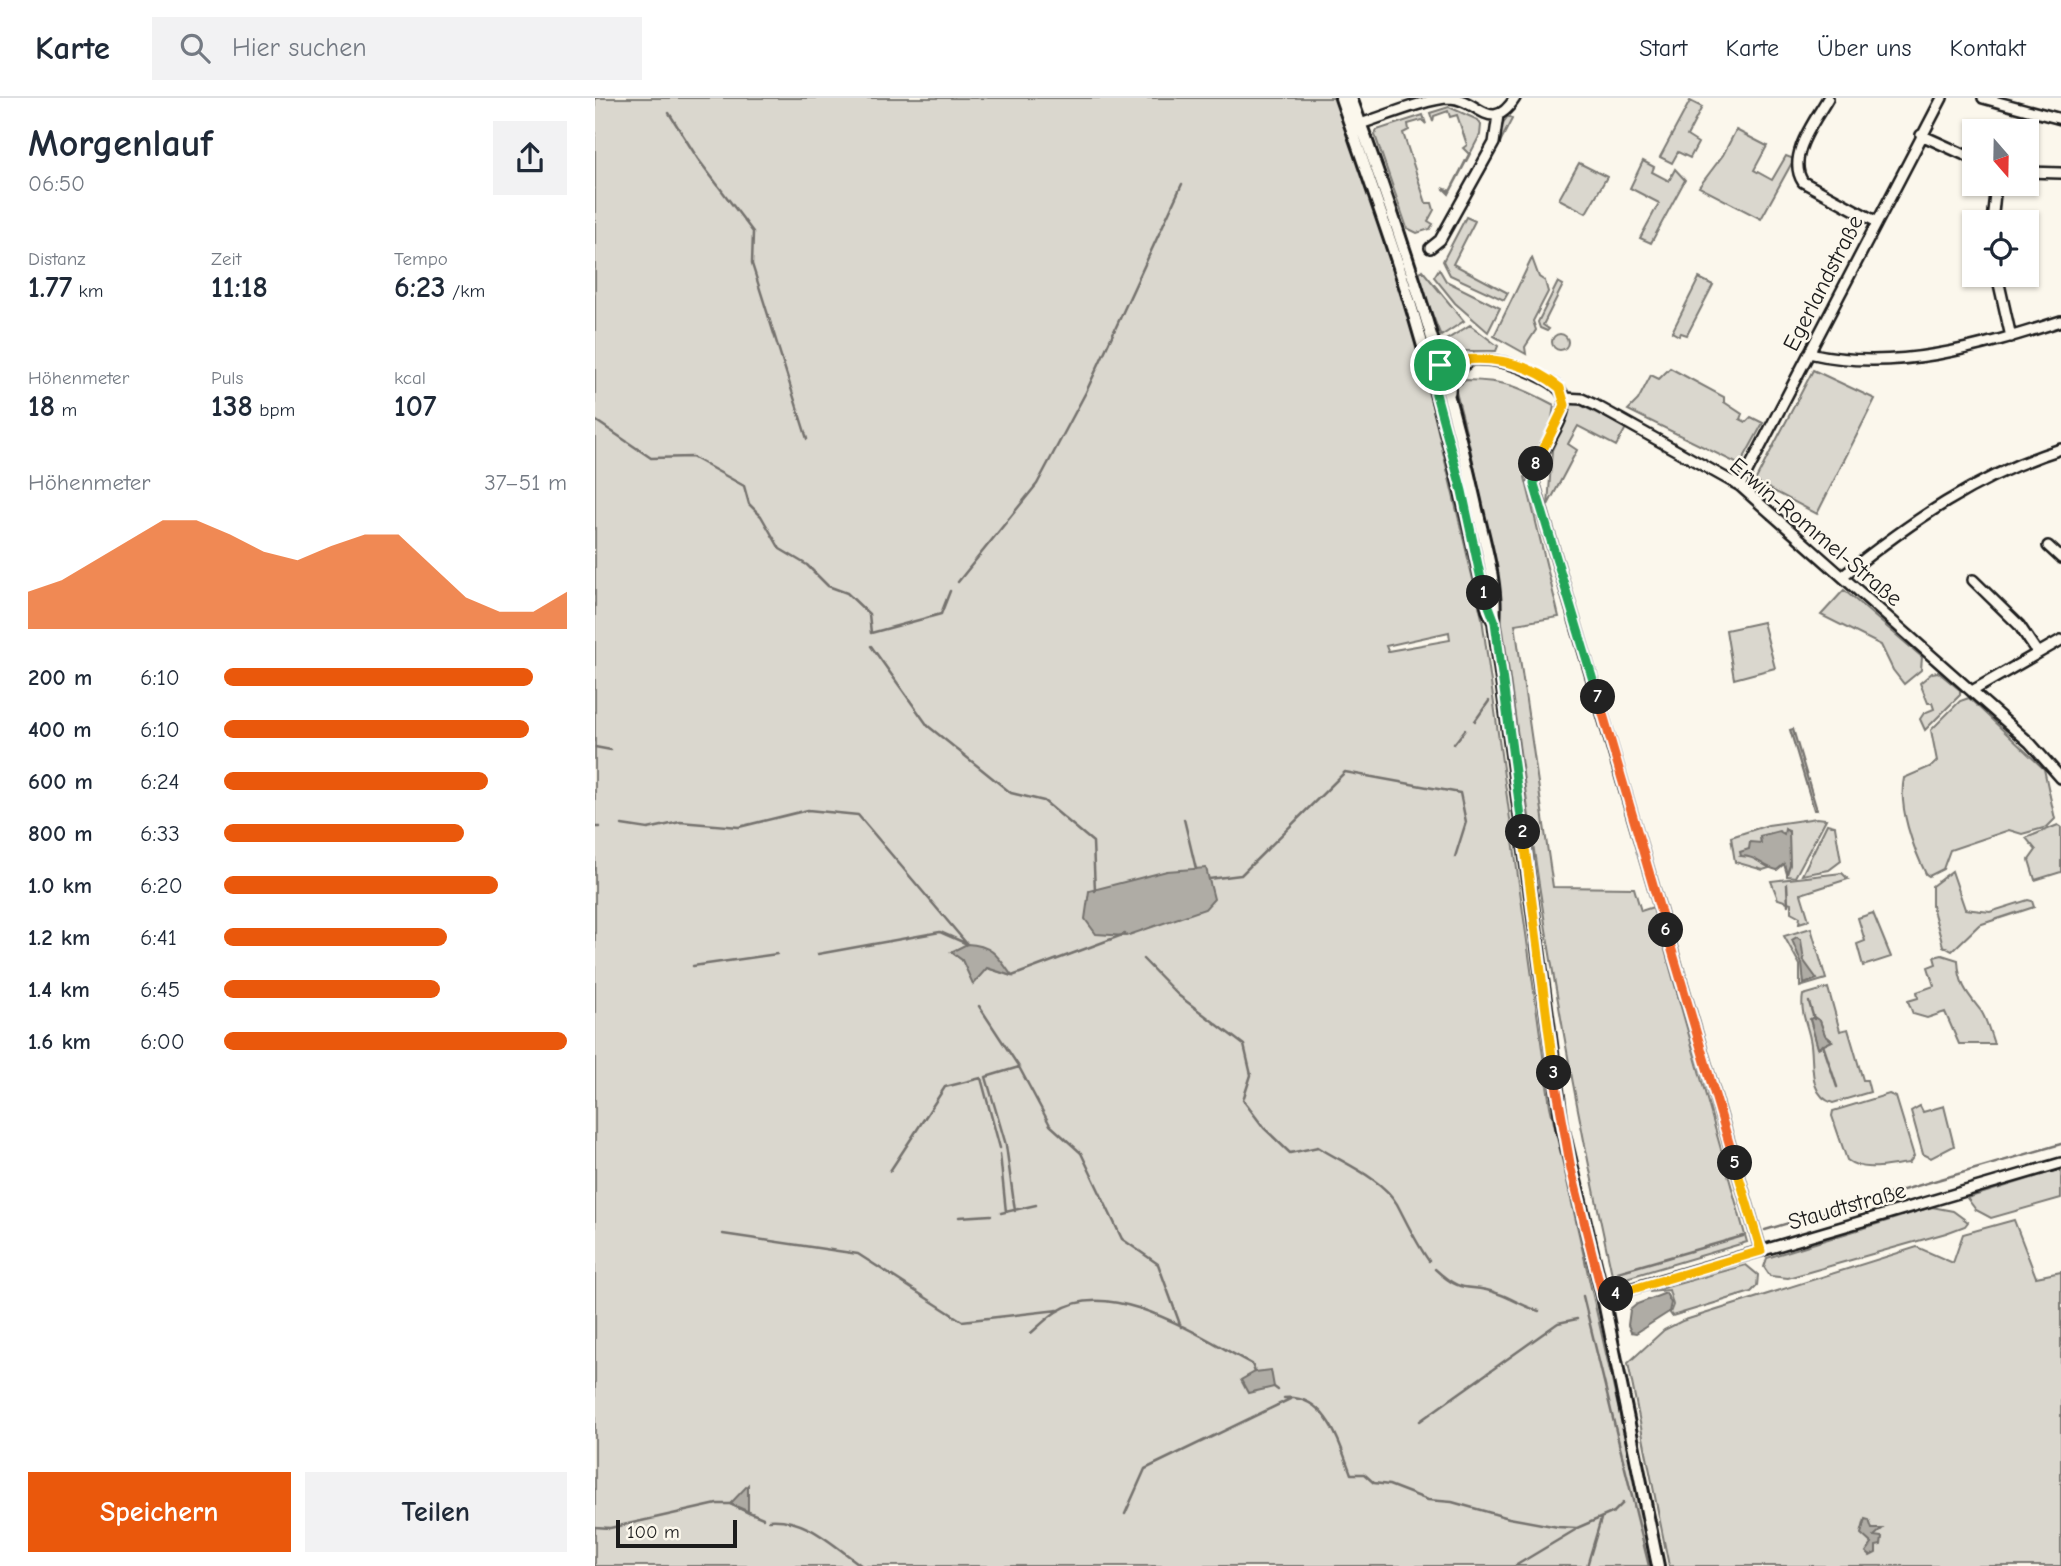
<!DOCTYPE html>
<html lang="de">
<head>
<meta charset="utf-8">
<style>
  :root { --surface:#fff; --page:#f2f2f3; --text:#1f2937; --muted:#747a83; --line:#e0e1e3; --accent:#ea580c }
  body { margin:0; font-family:"Comic Neue",sans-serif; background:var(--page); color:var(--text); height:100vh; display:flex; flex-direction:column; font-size:26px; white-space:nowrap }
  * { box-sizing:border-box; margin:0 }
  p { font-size:23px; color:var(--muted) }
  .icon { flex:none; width:38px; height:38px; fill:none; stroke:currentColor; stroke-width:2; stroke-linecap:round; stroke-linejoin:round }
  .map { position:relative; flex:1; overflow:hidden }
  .panel { display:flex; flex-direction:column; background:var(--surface); width:595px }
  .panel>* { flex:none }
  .needle { width:46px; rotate:160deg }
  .tools { position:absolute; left:1367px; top:21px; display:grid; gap:14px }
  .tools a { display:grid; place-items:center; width:77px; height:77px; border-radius:0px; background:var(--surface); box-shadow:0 2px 5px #0004; font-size:35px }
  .scale { position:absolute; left:21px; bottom:18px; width:121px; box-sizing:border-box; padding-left:7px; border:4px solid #1c1c1c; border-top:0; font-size:19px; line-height:24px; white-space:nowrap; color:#1c1c1c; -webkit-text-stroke:5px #fbf7ec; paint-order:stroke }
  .pin { position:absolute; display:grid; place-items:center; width:60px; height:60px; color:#fff; margin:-30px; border:4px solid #fff; border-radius:50%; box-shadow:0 2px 7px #0007 }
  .km { position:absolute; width:35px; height:35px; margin:-18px; border-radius:50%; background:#222; color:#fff; font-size:19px; line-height:35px; text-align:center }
  .round { display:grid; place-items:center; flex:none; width:74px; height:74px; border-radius:0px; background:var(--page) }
  .head { display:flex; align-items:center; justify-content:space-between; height:119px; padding:0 28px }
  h1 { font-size:38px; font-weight:700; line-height:52px }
  .metrics { display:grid; grid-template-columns:repeat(3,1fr); gap:10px; height:119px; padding:7px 28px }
  .metrics div { display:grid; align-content:center }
  .metrics b { font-size:30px; font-weight:700 }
  .metrics small { font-size:19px; font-weight:400 }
  .metrics p { font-size:19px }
  .chart { height:196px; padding:14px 28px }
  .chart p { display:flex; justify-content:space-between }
  .chart svg { width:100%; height:126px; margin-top:7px; fill:var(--accent); opacity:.7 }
  .cta { display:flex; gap:14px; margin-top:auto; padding:14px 28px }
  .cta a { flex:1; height:80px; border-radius:0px; background:var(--accent); color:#fff; font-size:28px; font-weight:700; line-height:80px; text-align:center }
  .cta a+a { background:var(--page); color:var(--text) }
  ul { padding:0 28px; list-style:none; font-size:23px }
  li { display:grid; grid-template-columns:112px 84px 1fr; align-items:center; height:52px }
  li i { height:18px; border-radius:9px; background:var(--accent) }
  header { display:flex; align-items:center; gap:42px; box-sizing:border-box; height:98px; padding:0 35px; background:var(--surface); border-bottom:2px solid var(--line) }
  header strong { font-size:33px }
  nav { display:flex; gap:38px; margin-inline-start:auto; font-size:24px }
  .search { width:490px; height:63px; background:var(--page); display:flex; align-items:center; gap:18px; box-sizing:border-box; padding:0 24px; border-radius:0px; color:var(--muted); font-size:26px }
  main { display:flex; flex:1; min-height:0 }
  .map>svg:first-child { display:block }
  .green { fill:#dad7ce; stroke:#7b7a75; stroke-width:2; fill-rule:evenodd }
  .water { fill:#afaca5; stroke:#74726e; stroke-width:2 }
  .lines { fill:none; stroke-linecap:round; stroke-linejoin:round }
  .stream { stroke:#74726e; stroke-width:2.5 }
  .minor-casing { stroke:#1c1c1c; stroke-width:14 }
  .major-casing { stroke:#1c1c1c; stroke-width:16 }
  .minor { stroke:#fbf7ec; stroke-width:9 }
  .major { stroke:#fbf7ec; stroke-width:10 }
  .split-1-casing { stroke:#fff; stroke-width:14 }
  .split-2-casing { stroke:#fff; stroke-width:14 }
  .split-3-casing { stroke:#fff; stroke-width:14 }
  .split-4-casing { stroke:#fff; stroke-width:14 }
  .split-5-casing { stroke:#fff; stroke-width:14 }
  .split-6-casing { stroke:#fff; stroke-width:14 }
  .split-7-casing { stroke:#fff; stroke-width:14 }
  .split-8-casing { stroke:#fff; stroke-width:14 }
  .split-9-casing { stroke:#fff; stroke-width:14 }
  .split-1 { stroke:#22a559; stroke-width:9 }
  .split-2 { stroke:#22a559; stroke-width:9 }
  .split-3 { stroke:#f5b400; stroke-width:9 }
  .split-4 { stroke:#f0652b; stroke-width:9 }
  .split-5 { stroke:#f5b400; stroke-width:9 }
  .split-6 { stroke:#f0652b; stroke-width:9 }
  .split-7 { stroke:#f0652b; stroke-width:9 }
  .split-8 { stroke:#22a559; stroke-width:9 }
  .split-9 { stroke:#f5b400; stroke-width:9 }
  .labels { text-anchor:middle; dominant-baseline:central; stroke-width:5; stroke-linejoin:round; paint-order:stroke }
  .street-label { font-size:23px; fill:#1c1c1c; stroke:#fbf7ec }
</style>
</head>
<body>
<header>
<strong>Karte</strong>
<div class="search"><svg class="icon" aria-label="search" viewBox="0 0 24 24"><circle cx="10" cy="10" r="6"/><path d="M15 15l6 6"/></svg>Hier suchen</div>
<nav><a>Start</a><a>Karte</a><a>Über uns</a><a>Kontakt</a></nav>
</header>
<main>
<section class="panel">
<div class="head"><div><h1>Morgenlauf</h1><p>06:50</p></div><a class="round"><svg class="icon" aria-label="share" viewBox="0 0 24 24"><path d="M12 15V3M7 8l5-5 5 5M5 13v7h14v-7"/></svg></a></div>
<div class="metrics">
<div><p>Distanz</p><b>1.77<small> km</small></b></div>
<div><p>Zeit</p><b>11:18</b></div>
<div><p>Tempo</p><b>6:23<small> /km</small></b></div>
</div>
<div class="metrics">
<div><p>Höhenmeter</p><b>18<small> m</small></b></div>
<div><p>Puls</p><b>138<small> bpm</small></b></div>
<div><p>kcal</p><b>107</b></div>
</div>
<div class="chart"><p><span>Höhenmeter</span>37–51 m</p>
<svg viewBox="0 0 160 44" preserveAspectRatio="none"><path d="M0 44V31L10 27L20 20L30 13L40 6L50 6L60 11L70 17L80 20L90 15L100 11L110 11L120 22L130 33L140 38L150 38L160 31V44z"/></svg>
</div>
<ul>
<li><b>200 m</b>6:10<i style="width:90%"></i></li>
<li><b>400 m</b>6:10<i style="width:89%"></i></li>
<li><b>600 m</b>6:24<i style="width:77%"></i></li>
<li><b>800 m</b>6:33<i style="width:70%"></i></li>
<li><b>1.0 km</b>6:20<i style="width:80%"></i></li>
<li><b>1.2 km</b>6:41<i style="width:65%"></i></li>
<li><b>1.4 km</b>6:45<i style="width:63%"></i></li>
<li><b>1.6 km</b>6:00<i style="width:100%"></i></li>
</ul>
<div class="cta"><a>Speichern</a><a>Teilen</a></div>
</section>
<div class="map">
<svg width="1466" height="1468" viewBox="0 0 1466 1468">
  <rect width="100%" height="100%" fill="#fbf7ec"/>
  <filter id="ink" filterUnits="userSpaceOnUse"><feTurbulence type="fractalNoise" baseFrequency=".0143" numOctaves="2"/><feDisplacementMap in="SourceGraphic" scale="14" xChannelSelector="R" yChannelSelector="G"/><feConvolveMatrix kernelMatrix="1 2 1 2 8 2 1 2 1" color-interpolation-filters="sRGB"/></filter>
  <g filter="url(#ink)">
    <!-- green -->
    <path class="green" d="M0 0H740L776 100 827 265 887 520 955 1008 1059 1468H0ZM854 534 855 542 793 553 791 548ZM356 853 416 878 392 870 375 876 367 862Z
      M1095 3 1107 9 1092 38 1103 45 1095 60 1083 54 1077 65 1065 59Z
      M854 9 883 22 886 27 885 37 854 96 848 90 855 93 874 56 868 50 872 47 862 17 855 19 853 13 839 18 838 24 835 15Z
      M828 17 831 26 827 22 813 26 814 32 808 35 831 105H837L839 112 833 123 838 126 835 131 822 135 812 130 780 37 782 32Z
      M913 18 917 21 888 77C888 72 908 23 913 18Z
      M1141 32 1172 48 1159 72 1177 82 1191 58 1199 61 1166 121 1104 89 1128 57Z
      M1048 63 1059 69 1057 74 1074 83 1080 71 1090 82 1056 145 1045 140 1064 105 1035 90Z
      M984 65 1012 79 991 115 964 101Z
      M871 119 880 123 858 166 913 195 909 202 855 177 848 163Z
      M937 160 944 179 950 183 953 194 938 223 941 232 930 249 931 256 899 238Z
      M844 171 851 183 905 210 893 234 860 205 839 179Z
      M827 172 869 223 846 238 822 178Z
      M1104 180 1118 187 1092 237 1086 235 1084 238 1077 234Z
      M963 184 968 187 948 227 954 231 952 233 945 230 943 224Z
      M875 227 903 248 901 253H861L848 244Z
      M957 244a8 8 0 1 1 16 0a8 8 0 1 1-16 0Z
      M1075 270 1129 299V304L1147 316 1145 321 1151 324 1156 319 1168 325 1145 367 1033 312 1043 302 1056 277 1064 281Z
      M1218 272 1280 301 1222 416 1160 383Z
      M871 282C912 283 923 288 959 307L957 321 930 379 964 519 920 526 958 789 1039 790 1046 813 1058 809 1152 1144 1028 1181H1018C986 1035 958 888 937 739 915 590 900 436 860 290Z
      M978 303 1031 330 1021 348 983 328 973 346 982 352 953 407 957 352Z
      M1249 492 1327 559 1326 572 1309 586 1298 572 1286 547 1226 517Z
      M1168 524 1180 570 1139 581 1131 532Z
      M1343 574 1365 592V597L1330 632 1325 621 1329 615 1339 611 1337 605H1333L1325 585 1337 575Z
      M1374 600 1449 671 1460 721 1452 729 1427 736 1414 732 1355 752 1348 771 1334 778 1331 776C1318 750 1303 709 1309 680L1337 668 1342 663 1336 632 1365 603Z
      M1222 720 1231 721 1200 779 1192 778 1194 733 1191 732 1189 736 1165 738 1166 746 1146 758 1161 759 1174 770 1168 772 1140 764 1136 739 1173 727Z
      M1232 726 1240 728 1246 763 1234 772 1207 777Z
      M1463 727 1466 729V774L1440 782 1434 762 1441 752 1431 740Z
      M1357 773 1370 811 1395 814 1433 802 1437 803 1439 809 1384 827 1357 853 1348 848 1337 808V788Z
      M1247 775 1253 781 1206 796 1214 822 1204 825 1205 819 1196 814V805L1183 801 1176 783Z
      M1278 815 1296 859 1268 868 1262 846 1270 843 1263 820Z
      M1216 830 1231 881 1205 889V867L1189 838Z
      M1347 857 1363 862C1364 887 1372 895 1386 913 1392 922 1395 935 1399 946H1364L1350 914 1332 920 1318 916 1313 903 1323 900 1322 894 1339 888 1333 869 1341 866 1339 859Z
      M1233 890 1245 933 1253 931 1268 982H1272L1275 994 1238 1005C1211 997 1220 961 1215 941 1212 926 1205 913 1208 897ZM1215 922 1225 923 1230 937 1237 943 1223 949Z
      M1294 996 1301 999 1319 1058 1314 1065C1295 1067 1269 1075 1252 1062L1237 1018 1238 1013Z
      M1325 1008 1328 1014 1349 1008 1359 1048 1336 1060 1328 1056 1316 1013Z
      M1466 1071V1100L1396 1120 1381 1112 1372 1100Z
      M1337 1109 1358 1113 1373 1124 1370 1128 1351 1135 1193 1180 1175 1178 1169 1169 1172 1160Z
      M1419 1122 1441 1179 1466 1174V1468H1074L1033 1265 1069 1232 1087 1223 1322 1149 1358 1165 1368 1136Z
      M1151 1167 1163 1177 1162 1188 1156 1194 1077 1218 1075 1215 1078 1207 1074 1192 1054 1194Z"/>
    <!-- water -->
    <path class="water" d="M1198 631 1222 712H1219L1195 632Z
      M1190 731 1194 734 1195 767 1192 776 1189 766 1182 772C1167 769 1162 758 1146 758L1145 754 1154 751 1155 744 1166 745 1165 738 1184 733 1189 736Z
      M611 770 619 801 610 811 531 838 501 836 490 821 494 793 572 773Z
      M1202 839 1206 842 1209 863 1222 881 1209 886 1207 866 1197 842Z
      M372 846C397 847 403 858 417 878L392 870 378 886 367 862 356 854Z
      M1219 919 1225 923 1230 937 1237 943 1223 950 1215 921Z
      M1071 1195 1076 1205 1074 1214 1041 1235 1036 1234 1033 1227 1035 1212 1042 1206Z
      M676 1272 679 1289 653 1295 646 1282 660 1274Z
      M153 1387V1415L135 1406Z
      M1270 1421 1274 1422 1277 1431H1287L1279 1438 1287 1439 1286 1447 1281 1448V1455L1275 1458 1271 1454 1277 1446 1266 1436Z"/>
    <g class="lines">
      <!-- stream -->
      <path class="stream" d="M74 15 103 61 158 134 157 166 212 341
        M0 322 56 360 97 359 149 388 154 406 166 418 185 451 212 467 233 488 252 495 274 516 276 535 346 516 355 493
        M363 484 442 386 491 294 587 86
        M276 548 333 628 416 695 449 703 498 744 500 793
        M880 623 894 603
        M859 646 870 632
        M0 649 16 652
        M589 721 601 771
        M27 727 53 731 85 724 144 729 213 712 263 717 372 846
        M0 729H5
        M614 781 646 777 750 674 865 695 871 724 860 759
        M1192 786 1193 807
        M223 856 345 834 370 845
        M548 861 583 897 649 947 656 977 648 1002 669 1030 695 1055 723 1049C748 1065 787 1080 802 1106 812 1125 821 1145 834 1163
        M98 868 182 856
        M417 878 530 836
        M1214 904 1219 921
        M384 908 424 969 455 1027 486 1055 527 1141 563 1166 586 1229
        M1228 947 1242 989
        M405 1056 411 1114
        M295 1073 350 989 386 980 405 1050
        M1267 1104 1466 1046
        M420 1113 411 1047 391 979 424 969
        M406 1115 441 1107
        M364 1119 396 1117
        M1170 1132 1248 1109
        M128 1136 263 1156 367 1223 463 1212
        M840 1171C871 1200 873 1183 904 1196 918 1201 930 1209 944 1213
        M1023 1174 1148 1138
        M988 1198 1054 1468
        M436 1235C444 1228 452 1220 461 1214 516 1177 607 1240 657 1266L660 1274
        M679 1289 683 1292
        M689 1300C732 1296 744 1345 756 1376H769L779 1385 794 1387 833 1402 857 1404 914 1420 963 1429 982 1430 1019 1414 1028 1405
        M825 1323 963 1225 982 1221
        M530 1416 550 1371 695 1301
        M174 1422C211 1419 239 1448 267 1468
        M0 1429 15 1430 122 1406H135L168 1420
        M920 1468 980 1432
        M992 1468 1006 1421"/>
      <defs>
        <path id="minor" d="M1233 0C1220 23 1191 59 1208 84L1282 124
          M1388 0 1466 21
          M759 28C783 21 832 0 855 0 883 1 896 38 920 0
          M1326 37 1379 61
          M1432 74 1466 75
          M1397 124 1401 86
          M835 150 845 142 899 45 903 17
          M1402 177 1416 239
          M1214 255C1299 275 1385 249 1466 223
          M838 269C874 257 907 259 940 276 953 283 963 286 970 300
          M855 294C855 276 864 271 877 261
          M970 300C970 331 939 353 939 385L1166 1153
          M970 300 987 301 1000 307 1145 388 1435 645 1466 680
          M1145 388 1347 0
          M1453 448 1466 460
          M1248 478C1315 424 1383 377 1466 351
          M1378 482 1424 527 1442 554
          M1377 593 1466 542
          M1008 1199 1466 1065"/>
        <path id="major" d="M746 0C765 55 785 111 803 166 840 280 868 396 893 512L899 524
          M756 0C805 132 849 266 880 403 888 441 903 485 899 524L967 1028 1008 1199 1063 1468"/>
      </defs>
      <!-- minor casing -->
      <use href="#minor" class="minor-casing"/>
      <!-- major casing -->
      <use href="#major" class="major-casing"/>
      <!-- minor -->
      <use href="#minor" class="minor"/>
      <!-- major -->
      <use href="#major" class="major"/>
    </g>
  </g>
  <g class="lines" filter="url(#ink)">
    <defs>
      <path id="split-1" d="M845 267 834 270 867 393 889 495"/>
      <path id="split-2" d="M889 495 900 524 928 734"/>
      <path id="split-3" d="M928 734 959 975"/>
      <path id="split-4" d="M959 975 976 1071 1008 1199 1021 1196"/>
      <path id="split-5" d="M1021 1196 1166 1153 1140 1065"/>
      <path id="split-6" d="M1071 832 1140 1065"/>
      <path id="split-7" d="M1003 599 1071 832"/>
      <path id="split-8" d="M941 366 939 386 1003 599"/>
      <path id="split-9" d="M845 267C886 255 931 262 965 290L970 307 941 366"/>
    </defs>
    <!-- split-1 casing -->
    <use href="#split-1" class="split-1-casing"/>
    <!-- split-2 casing -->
    <use href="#split-2" class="split-2-casing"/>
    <!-- split-3 casing -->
    <use href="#split-3" class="split-3-casing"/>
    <!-- split-4 casing -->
    <use href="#split-4" class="split-4-casing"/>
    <!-- split-5 casing -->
    <use href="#split-5" class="split-5-casing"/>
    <!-- split-6 casing -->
    <use href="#split-6" class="split-6-casing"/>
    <!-- split-7 casing -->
    <use href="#split-7" class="split-7-casing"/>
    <!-- split-8 casing -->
    <use href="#split-8" class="split-8-casing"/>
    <!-- split-9 casing -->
    <use href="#split-9" class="split-9-casing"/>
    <!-- split-1 -->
    <use href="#split-1" class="split-1"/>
    <!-- split-2 -->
    <use href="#split-2" class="split-2"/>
    <!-- split-3 -->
    <use href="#split-3" class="split-3"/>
    <!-- split-4 -->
    <use href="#split-4" class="split-4"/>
    <!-- split-5 -->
    <use href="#split-5" class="split-5"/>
    <!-- split-6 -->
    <use href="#split-6" class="split-6"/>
    <!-- split-7 -->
    <use href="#split-7" class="split-7"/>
    <!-- split-8 -->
    <use href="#split-8" class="split-8"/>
    <!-- split-9 -->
    <use href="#split-9" class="split-9"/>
  </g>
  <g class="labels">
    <!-- street labels -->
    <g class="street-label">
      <text transform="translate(1228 185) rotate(-63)">Egerlandstraße</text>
      <text transform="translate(1221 434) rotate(40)">Erwin-Rommel-Straße</text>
      <text transform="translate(1252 1108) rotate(-16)">Staudtstraße</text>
    </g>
  </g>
</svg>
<div class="tools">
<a><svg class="needle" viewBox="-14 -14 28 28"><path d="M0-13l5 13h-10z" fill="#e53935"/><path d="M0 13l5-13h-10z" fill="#747a83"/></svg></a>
<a><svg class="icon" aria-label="locate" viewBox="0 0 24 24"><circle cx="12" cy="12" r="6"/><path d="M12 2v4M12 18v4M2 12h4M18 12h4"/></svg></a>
</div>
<div class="scale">100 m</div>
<div class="pin" style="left:845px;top:267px;background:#1e9e55"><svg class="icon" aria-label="arrive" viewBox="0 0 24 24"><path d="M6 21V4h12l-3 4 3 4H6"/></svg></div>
<b class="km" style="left:889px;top:495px">1</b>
<b class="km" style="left:928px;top:734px">2</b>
<b class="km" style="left:959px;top:975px">3</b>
<b class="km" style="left:1021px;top:1196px">4</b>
<b class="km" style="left:1140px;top:1065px">5</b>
<b class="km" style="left:1071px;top:832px">6</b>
<b class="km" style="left:1003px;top:599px">7</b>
<b class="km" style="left:941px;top:366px">8</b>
</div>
</main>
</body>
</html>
